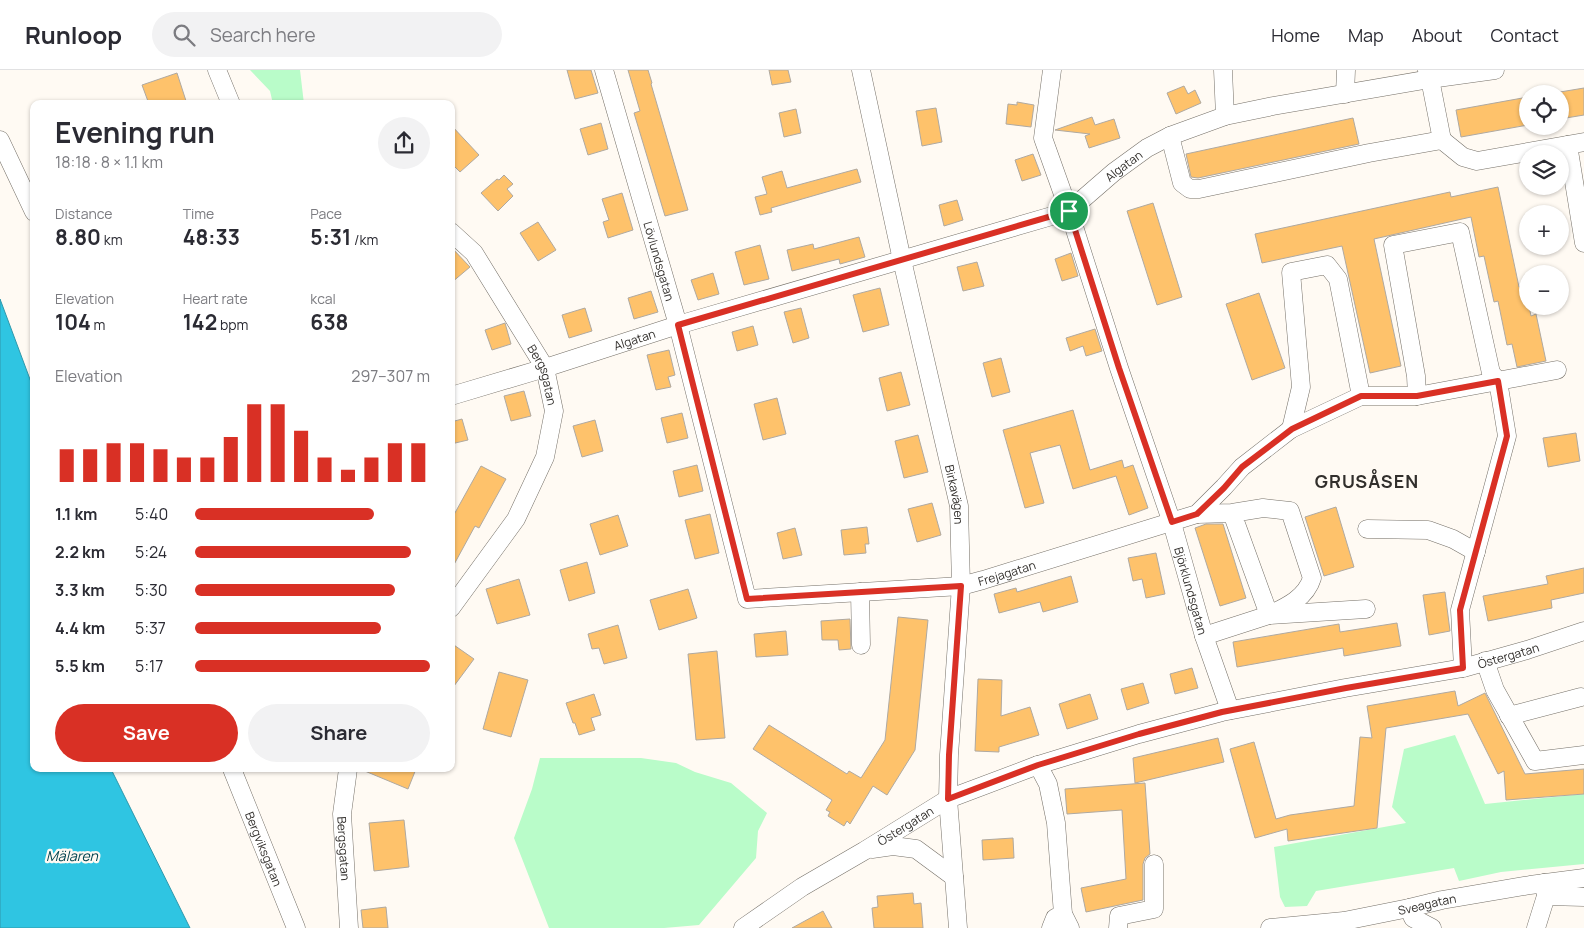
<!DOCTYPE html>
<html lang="en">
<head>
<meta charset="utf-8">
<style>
  :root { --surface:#fff; --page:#f2f2f3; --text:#2b2b33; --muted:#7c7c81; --line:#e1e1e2; --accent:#d93025 }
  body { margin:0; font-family:Manrope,sans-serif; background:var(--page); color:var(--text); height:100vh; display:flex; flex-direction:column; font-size:19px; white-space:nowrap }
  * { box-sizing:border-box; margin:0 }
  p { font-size:16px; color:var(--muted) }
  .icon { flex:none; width:28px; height:28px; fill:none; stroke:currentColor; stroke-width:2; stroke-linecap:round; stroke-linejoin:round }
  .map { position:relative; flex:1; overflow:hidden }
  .drawer { position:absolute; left:30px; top:30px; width:425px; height:672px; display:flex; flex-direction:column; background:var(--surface); border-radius:10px; box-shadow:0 1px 4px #0004 }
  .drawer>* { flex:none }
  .fabs { position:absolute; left:1519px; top:15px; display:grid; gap:10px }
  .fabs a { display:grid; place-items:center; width:50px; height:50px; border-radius:50%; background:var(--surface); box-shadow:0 1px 4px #0004; font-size:25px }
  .pin { position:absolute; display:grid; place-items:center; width:42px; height:42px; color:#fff; margin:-21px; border:2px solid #fff; border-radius:50%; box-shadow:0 1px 5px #0007 }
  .round { display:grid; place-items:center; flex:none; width:52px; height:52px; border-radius:26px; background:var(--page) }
  .summary { display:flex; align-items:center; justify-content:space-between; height:85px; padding:0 25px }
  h1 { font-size:28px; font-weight:700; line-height:38px }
  .metrics { display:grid; grid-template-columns:repeat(3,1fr); gap:8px; height:85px; padding:5px 25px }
  .metrics div { display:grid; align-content:center }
  .metrics b { font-size:21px; font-weight:700 }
  .metrics small { font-size:14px; font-weight:400 }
  .metrics p { font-size:14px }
  .chart { height:140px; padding:10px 25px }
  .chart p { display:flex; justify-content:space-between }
  .chart svg { width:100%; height:90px; margin-top:5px; stroke:var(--accent); stroke-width:6 }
  .cta { display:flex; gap:10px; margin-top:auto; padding:10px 25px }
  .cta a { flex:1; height:58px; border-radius:30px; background:var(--accent); color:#fff; font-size:20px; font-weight:700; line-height:58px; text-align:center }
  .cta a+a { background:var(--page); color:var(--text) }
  ul { padding:0 25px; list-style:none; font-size:16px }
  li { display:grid; grid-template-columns:80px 60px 1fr; align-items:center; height:38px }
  li i { height:12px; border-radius:6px; background:var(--accent) }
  header { display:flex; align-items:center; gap:30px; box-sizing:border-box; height:70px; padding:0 25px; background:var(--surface); border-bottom:1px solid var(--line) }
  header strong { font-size:24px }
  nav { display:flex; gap:28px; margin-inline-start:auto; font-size:18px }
  .search { width:350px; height:45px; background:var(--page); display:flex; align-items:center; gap:12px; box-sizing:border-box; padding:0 18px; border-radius:28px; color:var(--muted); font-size:19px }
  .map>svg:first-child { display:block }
  .green { fill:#b9fcc9 }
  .water { fill:#2fc5e2; stroke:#3098ab }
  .building { fill:#fec26b; stroke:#afa9a1 }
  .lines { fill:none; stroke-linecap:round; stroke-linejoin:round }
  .minor-casing { stroke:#757068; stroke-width:19 }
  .minor { stroke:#fff; stroke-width:18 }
  .route-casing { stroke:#fff; stroke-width:10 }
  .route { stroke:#d93025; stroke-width:6 }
  .labels { text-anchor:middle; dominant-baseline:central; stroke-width:4.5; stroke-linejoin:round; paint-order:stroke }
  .street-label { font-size:12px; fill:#322f2c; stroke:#fffaf3 }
  .water-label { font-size:14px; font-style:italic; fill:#01434f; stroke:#fffaf3 }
  .district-label { font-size:18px; font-weight:bold; letter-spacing:1px; fill:#322f2c; stroke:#fffaf3 }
</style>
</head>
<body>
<header>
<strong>Runloop</strong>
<div class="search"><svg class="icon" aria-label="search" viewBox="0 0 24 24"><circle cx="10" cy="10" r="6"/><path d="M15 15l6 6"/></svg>Search here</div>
<nav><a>Home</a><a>Map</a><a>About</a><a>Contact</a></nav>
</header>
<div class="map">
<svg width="1584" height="858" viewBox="0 0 1584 858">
  <rect width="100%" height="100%" fill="#fffaf3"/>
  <!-- green -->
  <path class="green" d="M250 0H300L304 34H273L270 21Z
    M1455 665 1485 734 1584 724V794L1501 802 1459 811 1454 798 1316 821 1307 836 1285 837 1280 827 1274 777 1406 753 1392 737 1404 679Z
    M540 688H641L676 693 695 702 731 713 767 743 758 761 756 788 699 855 664 858H549L514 768 532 719Z"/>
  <!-- water -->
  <path class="water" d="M0 229 34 320V699H111L190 858H0Z"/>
  <!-- building -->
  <path class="building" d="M567 0H591L598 23 575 29Z
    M628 0H648L652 13 651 14 688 140 665 146 634 43 640 41Z
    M769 0H788L791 12 772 15Z
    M177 3 187 34H149L142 15Z
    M1184 16 1188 24 1195 20 1201 33 1176 44 1167 23Z
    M1584 18V45L1560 49V22Z
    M1528 27V55L1461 67 1456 40Z
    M1017 32 1034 35 1031 57 1006 54 1008 34 1017 35Z
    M936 38 942 72 922 76 916 41Z
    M796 39 801 63 784 67 779 43Z
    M1092 47 1095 55 1114 49 1120 68 1089 78 1085 66 1090 64 1055 60Z
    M1353 48 1359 74 1198 108 1191 107 1186 84Z
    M601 53 608 79 588 85 580 59Z
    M451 55 479 85 460 102 451 93Z
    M1033 84 1041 105 1022 111 1015 90Z
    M857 99 861 112 771 138 772 142 760 145 755 127 767 124 762 107 782 101 787 118Z
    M504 105 513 114 507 119 513 126 498 141 481 123 497 109 499 110Z
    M1498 117 1519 217 1525 216 1528 236H1529L1531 246 1536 244 1546 291 1517 297 1512 274 1507 275 1498 231 1494 232 1484 186 1479 187 1471 147 1374 169 1401 296 1370 303 1342 176 1262 193 1255 164 1450 122 1451 127Z
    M622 123 633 160 608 168 603 152 609 150 602 129Z
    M957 130 963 150 944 156 939 135Z
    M1153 133 1182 227 1157 235 1127 141Z
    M538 152 556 180 538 191 520 163Z
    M859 167 865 187 840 194 839 189 792 201 787 180 813 174 814 179Z
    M760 175 769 209 744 215 735 182Z
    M451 177 470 197 451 213Z
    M1071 183 1078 206 1062 211 1055 189Z
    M977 192 984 216 963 221 957 197Z
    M713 203 719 224 698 230 691 210Z
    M880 218 889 255 863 262 853 225Z
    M651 221 658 242 634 249 628 228Z
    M1259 223 1285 298 1252 310 1226 234Z
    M585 238 592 261 569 268 562 245Z
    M801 238 809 268 793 273 784 242Z
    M505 253 511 274 492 280 485 260Z
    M753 256 758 275 737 281 732 262Z
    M1095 259 1102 281 1086 286 1083 276 1070 281 1066 268Z
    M669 280 675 305 668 307 671 317 656 320 647 285Z
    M1001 288 1010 322 992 327 983 293Z
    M901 302 910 335 887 341 879 308Z
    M524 321 531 346 511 351 504 326Z
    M777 328 786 364 763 370 754 334Z
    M1073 340 1090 400 1122 390 1124 398 1133 395 1148 438 1129 445 1116 406 1073 419 1060 375 1030 383 1044 433 1025 438 1003 360Z
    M682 343 688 368 667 373 661 348Z
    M462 349 468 370 451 374V352Z
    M595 350 603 381 582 387 573 356Z
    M1576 363 1580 391 1548 397 1543 368Z
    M918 365 928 402 904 408 895 371Z
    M697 395 703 421 679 427 673 401Z
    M481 396 506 409 479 458 475 456 451 500V450Z
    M932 433 941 465 917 472 908 439Z
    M1336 437 1354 497 1324 506 1305 447Z
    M710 444 719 483 695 489 685 450Z
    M618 445 628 476 600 485 590 454Z
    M1206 454H1223L1246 528 1220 536 1195 458Z
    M867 457 869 474H865L866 483 844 485 841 460Z
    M795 458 802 485 783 489 777 463Z
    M1156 483 1165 524 1146 528 1142 509 1133 511 1128 488Z
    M587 492 595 523 569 531 560 500Z
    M1584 498V523L1551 530 1552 538 1488 551 1483 526 1548 514 1546 506Z
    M1071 506 1078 532 1043 542 1040 532 999 543 994 524 1016 518 1017 522Z
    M519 509 530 545 497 554 486 519Z
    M688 519 697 548 659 560 650 530Z
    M1445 522 1450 561 1429 565 1423 525Z
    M898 547 928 550 915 680 887 725 873 716 850 754 847 751 844 756 828 746 830 742 826 740 832 730 753 679 769 655 847 704 849 701 861 708 885 670Z
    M850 549 851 579 839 580 838 570H822L821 551Z
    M1397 553 1401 576 1344 586 1343 578 1237 597 1233 572 1339 554 1340 562Z
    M618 555 627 588 604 594 599 578 592 579 588 564Z
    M786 561 788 585 756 587 754 564Z
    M451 573 474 589 451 620Z
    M717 581 725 668 696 670 688 584Z
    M1192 598 1198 618 1175 624 1170 604Z
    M499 602 528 610 511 667 483 659Z
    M978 609 1002 610 1001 646 1030 637 1039 665 999 677V682L975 681Z
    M1143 613 1149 633 1127 640 1121 619Z
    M1455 621 1458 636 1485 623 1525 704 1584 699V724L1506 730 1504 701 1498 704 1468 644 1386 658 1377 758 1288 771 1287 759 1255 768 1230 679 1254 672 1276 749 1290 745 1354 736 1360 667 1372 668 1367 636Z
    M594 624 601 645 591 648 595 660 579 665 575 653H573L566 633Z
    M1090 624 1098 649 1067 659 1059 634Z
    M1218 668 1224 692 1135 713 1133 688Z
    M360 699H416L408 719Z
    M1145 713 1150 784 1145 788 1143 794V830L1086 842 1081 818 1126 809 1122 740 1067 744 1065 719Z
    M404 750 409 797 374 801 369 753Z
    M1013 768 1014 788 983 790 982 770Z
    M913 823 914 834 921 833 923 858H874L872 838 878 837 877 826Z
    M386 837 388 858H363L361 840Z
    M823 841 832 858H792Z"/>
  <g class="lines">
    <defs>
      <g id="minor">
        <path d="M217 0 231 34"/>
        <path id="s1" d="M604 0 678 255 747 529 961 516 983 510 1197 444 1224 417 1242 397 1291 359 1361 326H1417L1557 300"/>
        <path id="s2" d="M861 0 902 190 959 436 961 516 949 685 948 729 958 858"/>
        <path id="s3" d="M1052 0 1043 68 1069 141 1119 298 1172 453 1204 566 1230 640"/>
        <path d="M1223 0 1225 46"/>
        <path d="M1345 24 1346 0"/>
        <path d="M1170 66 1182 113 1190 119H1199L1369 83 1442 70 1430 9 1427 0"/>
        <path d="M0 70 34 142"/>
        <path d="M1442 70 1463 87 1477 91 1584 72"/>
        <path d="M1568 75 1584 173"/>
        <path id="s4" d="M451 162 474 183 545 298 554 341 545 387 516 449 451 538"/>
        <path id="s5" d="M451 326 545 298 678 255 1069 141 1114 102 1147 78 1170 66 1225 46 1273 36 1430 9 1495 0"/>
        <path d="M1417 326 1416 306 1393 175 1460 162 1491 303 1498 311 1507 366 1460 540 1463 598"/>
        <path d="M1291 359 1301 317 1291 202 1327 195 1338 209 1361 326"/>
        <path d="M1197 444 1232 443 1263 438 1290 441 1312 508C1306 528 1286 537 1269 545L1232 443"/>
        <path d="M1367 459 1428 460 1453 469 1476 482"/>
        <path d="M860 522 861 575"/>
        <path d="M1204 566 1269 545 1366 539"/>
        <path d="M1485 591 1495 620 1535 691 1584 685"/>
        <path d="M1509 646 1581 627"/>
        <path d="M1038 695 1048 714 1056 753 1063 844 1070 858"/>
        <path id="s6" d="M232 699 296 858"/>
        <path id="s7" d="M348 699 342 744 349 858"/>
        <path d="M872 779 893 776 916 779 954 807"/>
        <path d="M1546 826 1584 827"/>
        <path d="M1409 838 1413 848 1432 858"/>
        <path id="s8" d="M743 858 802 817 864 781 948 729 1038 695 1139 664 1222 642 1345 618 1463 598 1527 580 1584 561"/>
        <path d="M1051 858 1055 848 1063 844"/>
        <path d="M1118 858 1119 846 1154 839V794"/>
        <path id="s9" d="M1270 858 1344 851 1409 838 1442 830 1530 815 1584 808"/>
        <path d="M1536 858 1546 826 1544 813"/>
      </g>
    </defs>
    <!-- minor casing -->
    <use href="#minor" class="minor-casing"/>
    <!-- minor -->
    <use href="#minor" class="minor"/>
  </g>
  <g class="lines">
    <defs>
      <path id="route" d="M1069 141 1119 298 1172 452 1197 444 1224 418 1242 397 1292 359 1361 326H1417L1498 311 1507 366 1460 540 1463 598 1346 618 1222 642 1139 664 1038 695 948 729 949 685 961 516 747 529 678 255Z"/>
    </defs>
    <!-- route casing -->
    <use href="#route" class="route-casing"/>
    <!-- route -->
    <use href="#route" class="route"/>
  </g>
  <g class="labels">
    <!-- street labels -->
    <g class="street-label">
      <text stroke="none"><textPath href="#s5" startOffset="716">Algatan</textPath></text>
      <text stroke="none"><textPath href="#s1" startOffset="199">Lövlundsgatan</textPath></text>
      <text stroke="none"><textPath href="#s5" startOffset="192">Algatan</textPath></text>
      <text stroke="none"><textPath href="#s4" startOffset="172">Bergsgatan</textPath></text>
      <text stroke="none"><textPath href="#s2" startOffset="435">Birkavägen</textPath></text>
      <text stroke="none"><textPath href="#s1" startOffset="810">Frejagatan</textPath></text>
      <text stroke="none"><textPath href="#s3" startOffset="545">Björklundsgatan</textPath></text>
      <text stroke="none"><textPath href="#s8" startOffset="822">Östergatan</textPath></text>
      <text stroke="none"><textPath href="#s8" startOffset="192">Östergatan</textPath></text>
      <text stroke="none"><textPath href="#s6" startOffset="86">Bergviksgatan</textPath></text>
      <text stroke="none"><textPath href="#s7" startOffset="80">Bergsgatan</textPath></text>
      <text stroke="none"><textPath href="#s9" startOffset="159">Sveagatan</textPath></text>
    </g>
    <!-- water labels -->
    <g class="water-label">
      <text x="72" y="785">Mälaren</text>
    </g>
    <!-- district labels -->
    <g class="district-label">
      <text x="1367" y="411">GRUSÅSEN</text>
    </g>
  </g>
</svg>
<div class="fabs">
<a><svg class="icon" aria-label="locate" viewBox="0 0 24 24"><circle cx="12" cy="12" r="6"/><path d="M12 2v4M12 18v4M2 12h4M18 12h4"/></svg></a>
<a><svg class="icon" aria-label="layers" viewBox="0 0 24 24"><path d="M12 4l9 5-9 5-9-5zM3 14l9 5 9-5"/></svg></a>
<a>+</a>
<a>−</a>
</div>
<div class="pin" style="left:1069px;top:141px;background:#1e9e55"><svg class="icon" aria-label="arrive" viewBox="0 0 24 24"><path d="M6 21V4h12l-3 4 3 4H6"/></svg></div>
<section class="drawer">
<div class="summary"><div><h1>Evening run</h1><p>18:18 · 8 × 1.1 km</p></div><a class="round"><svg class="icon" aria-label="share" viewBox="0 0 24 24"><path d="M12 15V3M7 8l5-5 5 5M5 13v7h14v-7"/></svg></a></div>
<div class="metrics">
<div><p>Distance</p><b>8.80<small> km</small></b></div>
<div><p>Time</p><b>48:33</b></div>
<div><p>Pace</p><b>5:31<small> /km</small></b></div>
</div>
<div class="metrics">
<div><p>Elevation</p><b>104<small> m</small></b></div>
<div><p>Heart rate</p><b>142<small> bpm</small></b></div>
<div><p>kcal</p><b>638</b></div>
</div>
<div class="chart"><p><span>Elevation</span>297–307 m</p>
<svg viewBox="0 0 160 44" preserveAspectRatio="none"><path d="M5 44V28M15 44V28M25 44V25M35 44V25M45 44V28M55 44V32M65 44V32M75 44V22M85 44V6M95 44V6M105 44V19M115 44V32M125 44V38M135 44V32M145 44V25M155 44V25"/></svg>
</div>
<ul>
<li><b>1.1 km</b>5:40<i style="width:76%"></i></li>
<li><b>2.2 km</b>5:24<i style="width:92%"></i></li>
<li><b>3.3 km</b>5:30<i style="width:85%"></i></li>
<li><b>4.4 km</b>5:37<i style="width:79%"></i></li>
<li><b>5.5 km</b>5:17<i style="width:100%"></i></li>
</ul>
<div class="cta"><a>Save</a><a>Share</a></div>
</section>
</div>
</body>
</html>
